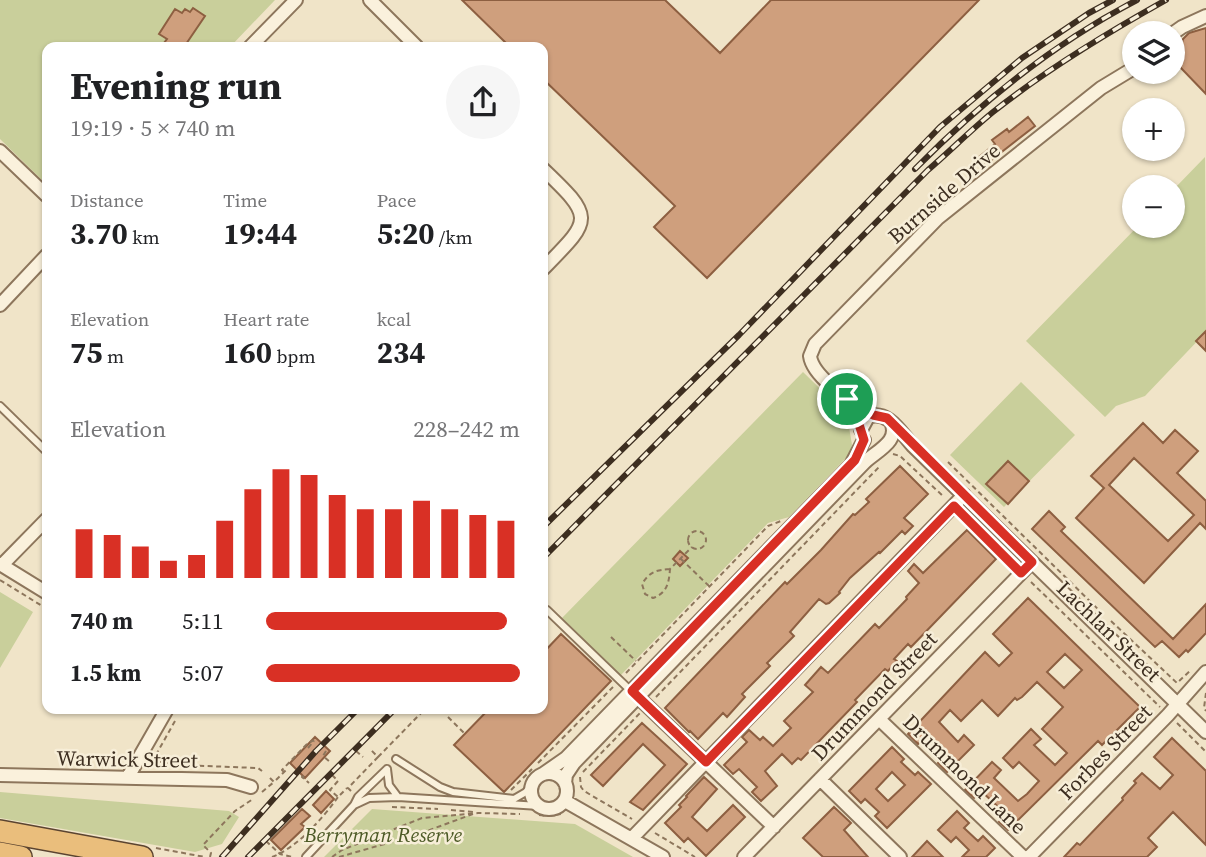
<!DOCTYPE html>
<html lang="en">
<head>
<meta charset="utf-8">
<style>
  :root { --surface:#fff; --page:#f6f6f6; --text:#202124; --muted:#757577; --accent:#d93025 }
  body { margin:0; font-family:"Source Serif 4",serif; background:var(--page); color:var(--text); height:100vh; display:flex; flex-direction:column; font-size:26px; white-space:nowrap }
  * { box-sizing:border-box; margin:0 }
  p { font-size:23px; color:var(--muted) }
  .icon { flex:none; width:38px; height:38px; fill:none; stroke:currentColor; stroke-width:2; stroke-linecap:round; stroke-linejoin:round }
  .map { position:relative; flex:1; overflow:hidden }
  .drawer { position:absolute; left:42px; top:42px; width:506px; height:672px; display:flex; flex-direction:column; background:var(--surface); border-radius:14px; box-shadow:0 2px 5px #0004 }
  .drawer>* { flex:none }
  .controls { position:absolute; left:1122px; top:21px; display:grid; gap:14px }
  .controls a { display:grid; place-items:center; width:63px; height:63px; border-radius:50%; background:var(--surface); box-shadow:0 2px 5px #0004; font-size:35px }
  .pin { position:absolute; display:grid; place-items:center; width:60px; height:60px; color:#fff; margin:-30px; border:4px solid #fff; border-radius:50%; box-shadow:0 2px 7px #0007 }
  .round { display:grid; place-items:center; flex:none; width:74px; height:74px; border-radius:37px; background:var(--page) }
  .headline { display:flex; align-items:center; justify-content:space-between; height:119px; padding:0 28px }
  h1 { font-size:38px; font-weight:700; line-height:52px }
  .figures { display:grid; grid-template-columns:repeat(3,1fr); gap:10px; height:119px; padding:7px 28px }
  .figures div { display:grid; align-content:center }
  .figures b { font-size:30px; font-weight:700 }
  .figures small { font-size:19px; font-weight:400 }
  .figures p { font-size:19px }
  .chart { height:196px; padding:14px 28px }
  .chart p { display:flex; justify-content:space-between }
  .chart svg { width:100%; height:126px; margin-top:7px; stroke:var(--accent); stroke-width:6 }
  ul { padding:0 28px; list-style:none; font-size:23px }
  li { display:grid; grid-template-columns:112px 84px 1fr; align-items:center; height:52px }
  li i { height:18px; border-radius:9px; background:var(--accent) }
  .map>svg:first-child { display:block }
  .park { fill:#c9cf9b }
  .building { fill:#cf9f7d; stroke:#8d5f41; stroke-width:2; fill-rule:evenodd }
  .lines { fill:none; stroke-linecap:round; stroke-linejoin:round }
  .service-casing { stroke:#8d765c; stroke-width:10 }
  .minor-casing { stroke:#8d765c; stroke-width:16 }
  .trunk-casing { stroke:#5b4430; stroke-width:24 }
  .path { stroke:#8d765c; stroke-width:2; stroke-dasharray:5 3.5; stroke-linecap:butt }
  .service { stroke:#faf1dc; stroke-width:6 }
  .minor { stroke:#faf1dc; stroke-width:12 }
  .trunk { stroke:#eabe7c; stroke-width:21 }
  .rail-casing { stroke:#3d2e20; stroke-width:6 }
  .rail { stroke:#f7eed8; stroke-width:3.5; stroke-dasharray:10; stroke-linecap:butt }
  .route-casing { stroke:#fff; stroke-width:14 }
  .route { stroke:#d93025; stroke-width:9 }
  .labels { text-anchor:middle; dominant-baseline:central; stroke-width:5; stroke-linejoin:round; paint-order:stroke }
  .street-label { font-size:21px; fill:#3d2e20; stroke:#f7eed8 }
  .park-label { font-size:21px; font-style:italic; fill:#4d5a26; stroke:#f7eed8 }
</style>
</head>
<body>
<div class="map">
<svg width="1206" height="857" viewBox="0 0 1206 857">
  <rect width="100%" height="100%" fill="#f0e4c8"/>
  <!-- park -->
  <path class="park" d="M0 0H275L230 47H47V185L0 139Z
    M1205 157 1206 332 1145 396 1116 406 1105 417 1026 341 1138 226H1172L1173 190Z
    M803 372 847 415 852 445 850 454 789 517 768 523 620 676 562 618Z
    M1021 382 1075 435 1004 507 950 455Z
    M0 592 33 612 0 668Z
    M0 792 229 811 239 817 222 844 195 852 0 818Z
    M372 809 575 824 633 857H324Z"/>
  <!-- building -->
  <path class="building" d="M462 0H665L720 53 771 0H979L707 278 654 227 675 206 542 78V47H510Z
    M193 8 205 16 184 47H171L164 43 167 39 159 34 175 9 182 13 185 9 190 12Z
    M1206 28V94L1180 67 1178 57 1183 39 1189 33Z
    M1028 117 1035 126 985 165 979 157 995 144 992 140 1007 129 1009 132Z
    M1206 331V351L1196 341Z
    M1143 423 1163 443 1175 430 1198 451 1177 473 1206 501V529L1200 523 1144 583 1076 518 1104 488 1091 476ZM1134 458 1194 515 1168 541 1109 485Z
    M1008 461 1029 481 1008 504 986 484Z
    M900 466 928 494 904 518 913 526 905 534 902 531 880 553 879 552 850 578 839 592 840 593 829 603 826 604 819 599 790 632 794 636 767 663 770 666 742 694 745 697 727 717 723 713 698 739 690 731 689 732 665 708 785 582 787 584 821 550 853 514 855 515 869 502 866 499Z
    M1049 511 1065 527 1061 531 1173 639 1206 604V633L1188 652 1186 650 1179 657 1162 641 1155 647 1032 529Z
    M967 530 996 559 911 647 908 644 894 659 897 661 888 671 885 669 855 700 857 702 801 760 798 758 792 764 782 754 765 771 777 786 761 801 752 792 757 787 739 769 733 774 724 765 747 742 742 737 749 730 760 740 763 737 773 746 791 728 784 721 813 692 805 685 821 667 828 673 875 624 879 628 907 599 906 597 919 583 908 571 914 564 923 573Z
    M680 551 688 558 680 566 673 559Z
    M1028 598 1140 707 1102 745 1098 741 1008 830 999 822 1006 814 981 791 974 798 965 790 992 762 1001 770 994 778 1018 801 1027 794 1039 781 1019 762 1013 768 1003 758 1031 729 1041 739 1034 745 1055 765 1067 753 1042 729 1063 707 1037 682 1022 697 1017 700 1015 698 998 716 982 700 961 721 950 710 939 722 958 742 964 735 974 745 947 772 938 763 944 757 931 744 924 738 918 744 908 734 985 652 999 666 1012 653 993 634ZM1065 654 1082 670 1064 688 1047 672Z
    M561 634 611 681 504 792 454 745 489 709H542V654Z
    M642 723 687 764 643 810 630 802 665 765 643 744 603 786 591 775Z
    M315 737 330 751 305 778 290 763Z
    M1172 738 1206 771V845L1173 812 1148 838 1157 847 1147 857H1064L1077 843 1080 845 1123 800 1122 798 1136 783 1134 781 1142 773 1160 789 1173 775 1154 757Z
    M892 747 904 759 901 762 915 775 918 772 931 784 887 828 875 816 879 812 865 799 861 803 849 791ZM892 772 905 785 888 801 876 789Z
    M704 777 717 789 692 817 707 831 733 805 745 817 706 856 688 838 684 842 665 823 681 807 679 805 687 797 686 796Z
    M326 791 334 799 321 813 313 805Z
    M834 807 851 823 844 830 868 857H823L803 838Z
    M302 809 310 816 301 824 305 827 281 850 271 840Z
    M957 811 969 823 964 828 978 841 983 836 995 848 986 857H962L969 850 956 837 951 842 938 830Z
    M927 841 943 857H912Z"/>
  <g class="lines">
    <defs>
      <path id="service" d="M0 406 47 452
        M547 610 631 691
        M396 759 440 787 453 792 514 799 526 792 532 785
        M387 769 389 785 398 797
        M354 805 369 798 398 797 539 806
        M306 857 354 805 358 797 387 769"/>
      <path id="minor" d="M370 0 417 47
        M1172 34 1182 27 1206 16
        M250 47 296 0
        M0 151 47 196
        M542 168C596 219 592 219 542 270
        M0 305 47 255
        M873 415C855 403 813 379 810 356L815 344 938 218 1101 88 1134 68
        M861 430 868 417C888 409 901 433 913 446L1206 732
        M0 564 47 593
        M2 565 47 519
        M639 698 774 827
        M879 719 1023 857
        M531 791a18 18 0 1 1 36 0a18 18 0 1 1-36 0Z
        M543 774 566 758 851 465 864 440
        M0 775 227 780 251 787
        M128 777 167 709
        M820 779 900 857
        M565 783 566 775 574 763 865 462C878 450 900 441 891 422
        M565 801 663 857
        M632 838 964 495
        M744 857 1032 562
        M1029 857 1168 715 1206 672"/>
      <path id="trunk" d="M0 831 142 857
        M0 853 21 857"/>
    </defs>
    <!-- service casing -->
    <use href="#service" class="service-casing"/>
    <!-- minor casing -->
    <use href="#minor" class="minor-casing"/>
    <!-- trunk casing -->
    <use href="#trunk" class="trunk-casing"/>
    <!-- path -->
    <path class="path" d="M893 454 900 456 944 497
      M948 462 1104 615
      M961 513 1011 564
      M688 540a9 9 0 1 1 18 0a9 9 0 1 1-18 0Z
      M681 559 710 587
      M670 569C657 570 650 571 642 584L645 594 653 598C667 593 669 583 670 569L692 547
      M0 580 47 609
      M1031 582 1160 707
      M1111 621 1177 683 1191 670
      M611 637 636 661
      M626 673 768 526 781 521
      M1206 693 1204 708 1206 711
      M656 697 879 467
      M448 717 465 734
      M175 721 157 753 161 762 178 765 258 768 262 771
      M1177 723 1206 752
      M308 748 314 741
      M326 751 323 756 329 761
      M356 751 363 757
      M378 757 425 709
      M538 763 613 687
      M284 772 282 770 308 743 314 740
      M583 772 640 713
      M332 775 338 781 330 790 338 797 347 788
      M304 776 302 777 309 783
      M580 777 581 787 584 791 632 819
      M270 778 274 782 286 770
      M511 790 532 769
      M351 791 348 788 378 757 370 749
      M262 792 274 782
      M392 807 438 809
      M451 810 473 812
      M539 815 549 816 561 814
      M655 833 695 857
      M266 841 280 854 292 857
      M156 848 205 857
      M210 857 211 853 203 845 235 811 253 799
      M272 857C298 847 322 819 338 797
      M332 857 342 850 422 818 478 813 520 814
      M339 857 416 835 473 814"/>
    <!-- service -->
    <use href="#service" class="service"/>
    <!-- minor -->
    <use href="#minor" class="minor"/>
    <!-- trunk -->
    <use href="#trunk" class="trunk"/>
    <defs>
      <path id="rail" d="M915 169C981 102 1054 43 1137 0
        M542 528 739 335 940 127 1022 58 1089 13 1113 0
        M542 559 928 170C950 151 971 130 993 112 1047 69 1107 33 1166 0
        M222 857 316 751 358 709
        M248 857 395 709"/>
    </defs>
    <!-- rail casing -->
    <use href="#rail" class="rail-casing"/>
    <!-- rail -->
    <use href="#rail" class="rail"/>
  </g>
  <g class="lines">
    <defs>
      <path id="route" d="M847 399 873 415 887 418 1032 562 1021 573 954 506 706 762 632 691 855 460 864 440 856 415Z"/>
    </defs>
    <!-- route casing -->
    <use href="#route" class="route-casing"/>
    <!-- route -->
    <use href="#route" class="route"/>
  </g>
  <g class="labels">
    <!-- street labels -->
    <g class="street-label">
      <text transform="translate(944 193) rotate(-41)">Burnside Drive</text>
      <text transform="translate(1109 631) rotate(44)">Lachlan Street</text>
      <text transform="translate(874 696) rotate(-46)">Drummond Street</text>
      <text transform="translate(1105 752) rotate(-46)">Forbes Street</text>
      <text transform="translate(127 759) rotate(1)">Warwick Street</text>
      <text transform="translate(965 774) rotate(44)">Drummond Lane</text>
    </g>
    <!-- park labels -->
    <g class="park-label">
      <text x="383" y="834">Berryman Reserve</text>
    </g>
  </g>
</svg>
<div class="controls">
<a><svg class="icon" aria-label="layers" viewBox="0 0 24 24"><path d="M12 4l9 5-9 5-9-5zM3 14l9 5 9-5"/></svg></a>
<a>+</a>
<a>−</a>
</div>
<div class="pin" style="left:847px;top:399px;background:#1e9e55"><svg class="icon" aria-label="arrive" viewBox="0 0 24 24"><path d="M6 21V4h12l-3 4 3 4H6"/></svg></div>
<section class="drawer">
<div class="headline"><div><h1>Evening run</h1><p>19:19 · 5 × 740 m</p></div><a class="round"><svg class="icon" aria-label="share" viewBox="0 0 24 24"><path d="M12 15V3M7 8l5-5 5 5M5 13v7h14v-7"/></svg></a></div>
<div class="figures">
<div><p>Distance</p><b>3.70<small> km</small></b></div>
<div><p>Time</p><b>19:44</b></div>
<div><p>Pace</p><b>5:20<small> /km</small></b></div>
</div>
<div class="figures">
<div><p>Elevation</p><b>75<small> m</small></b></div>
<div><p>Heart rate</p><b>160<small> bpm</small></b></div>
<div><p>kcal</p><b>234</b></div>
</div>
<div class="chart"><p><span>Elevation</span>228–242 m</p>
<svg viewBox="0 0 160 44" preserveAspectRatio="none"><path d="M5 44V27M15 44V29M25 44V33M35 44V38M45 44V36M55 44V24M65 44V13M75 44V6M85 44V8M95 44V15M105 44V20M115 44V20M125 44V17M135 44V20M145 44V22M155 44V24"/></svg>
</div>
<ul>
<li><b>740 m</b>5:11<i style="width:95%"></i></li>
<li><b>1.5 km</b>5:07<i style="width:100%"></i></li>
</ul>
</section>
</div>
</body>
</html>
